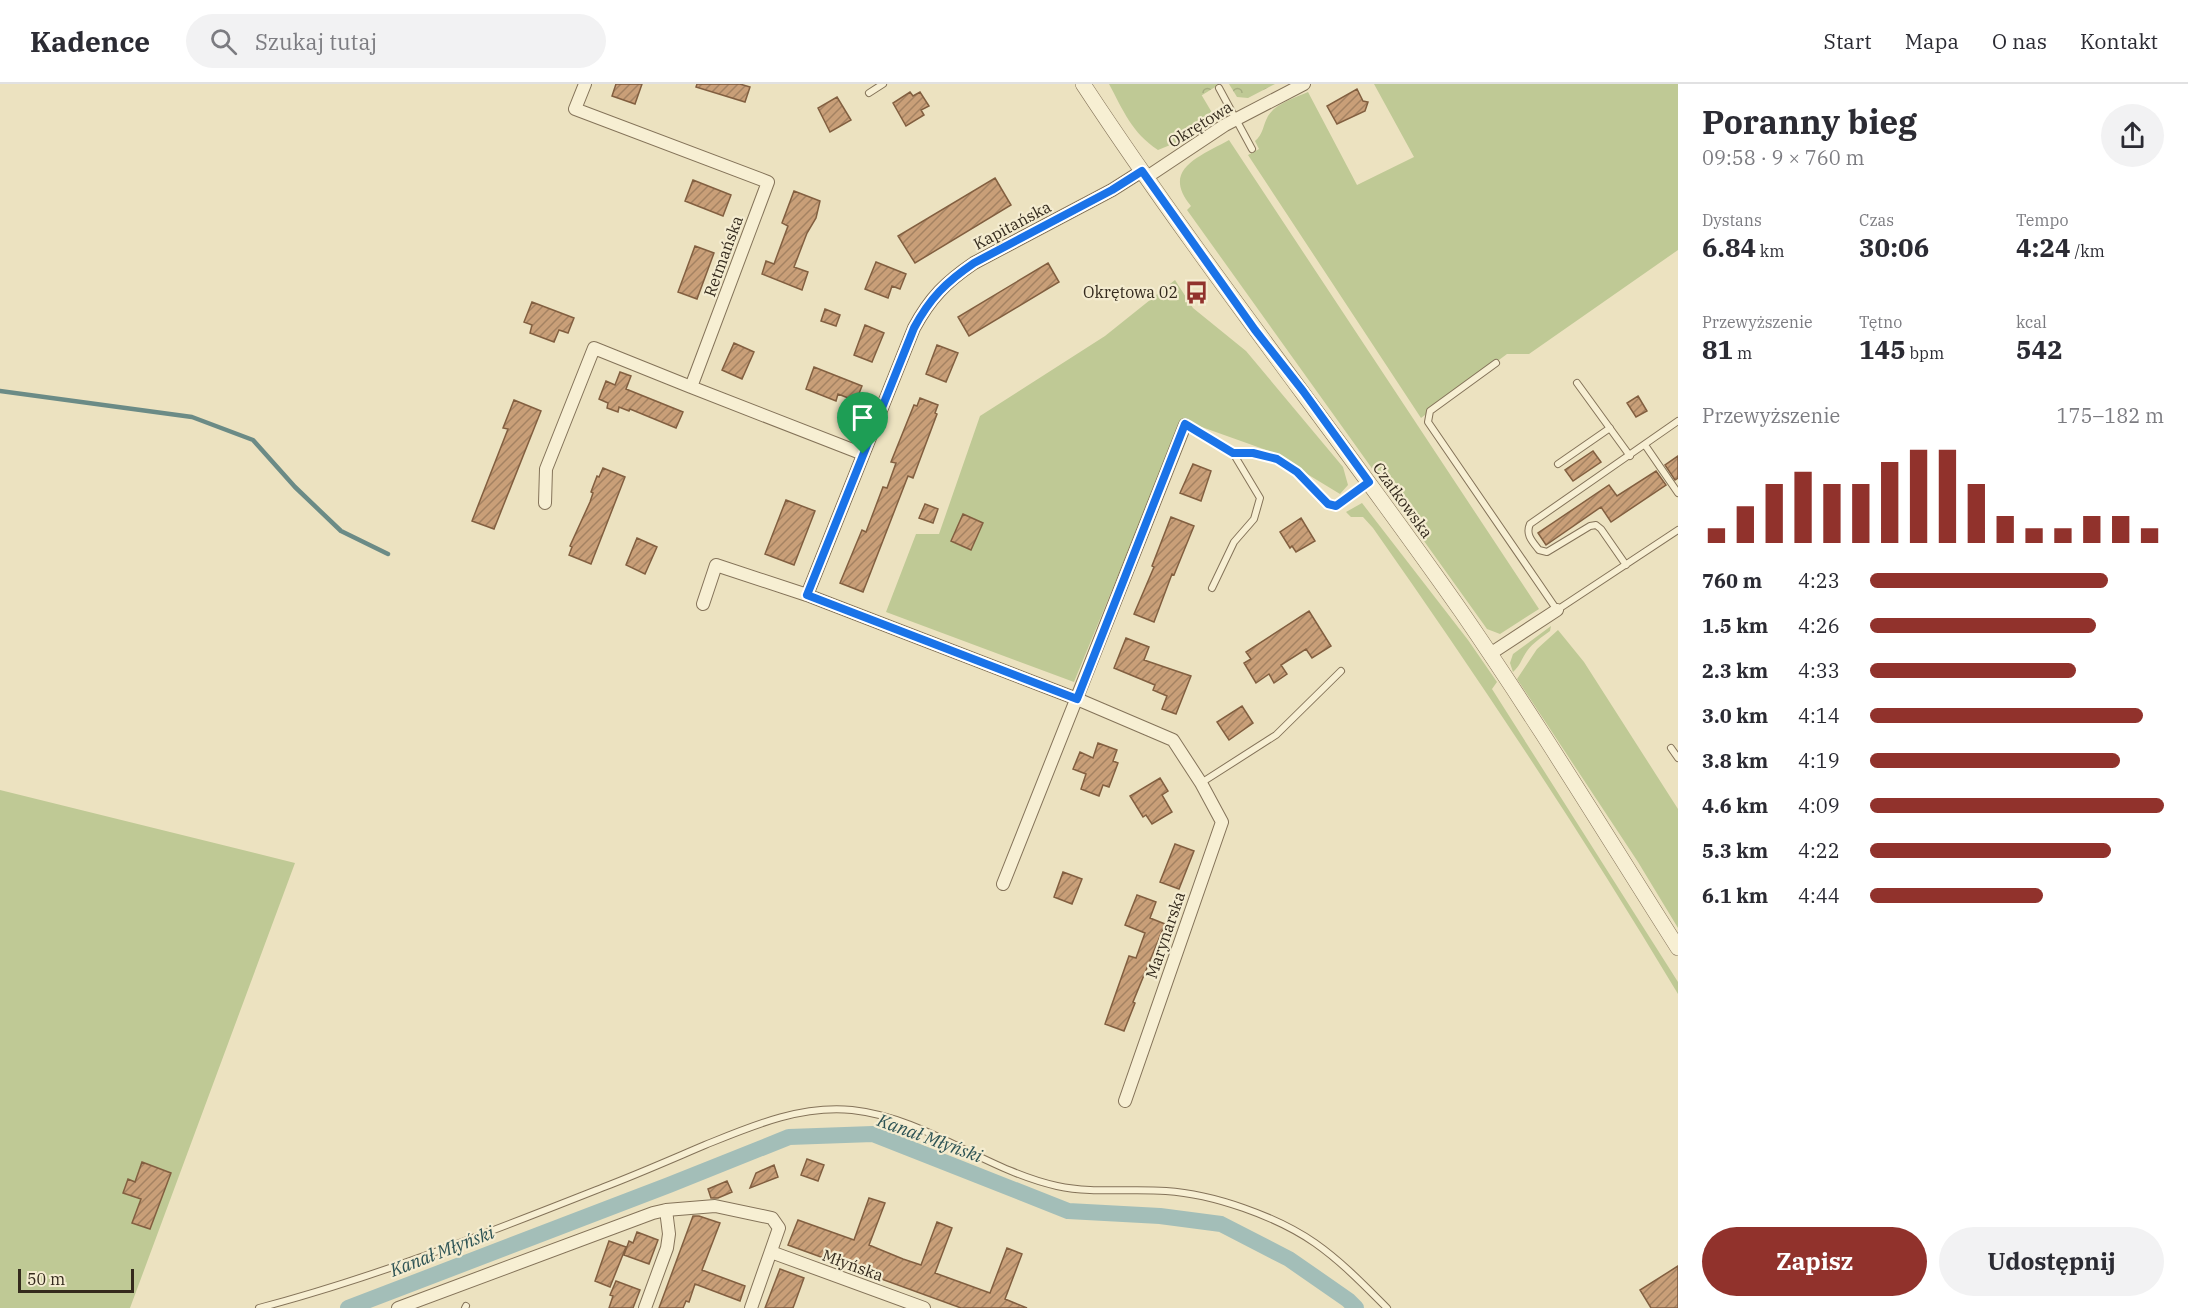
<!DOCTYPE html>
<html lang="pl">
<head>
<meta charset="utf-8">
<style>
  :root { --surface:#fff; --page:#f2f2f3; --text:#2b2b33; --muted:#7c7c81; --line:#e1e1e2; --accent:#91322c }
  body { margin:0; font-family:"IBM Plex Serif",serif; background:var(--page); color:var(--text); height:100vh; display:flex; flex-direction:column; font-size:22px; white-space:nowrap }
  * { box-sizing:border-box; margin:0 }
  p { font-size:20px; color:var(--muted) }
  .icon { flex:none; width:33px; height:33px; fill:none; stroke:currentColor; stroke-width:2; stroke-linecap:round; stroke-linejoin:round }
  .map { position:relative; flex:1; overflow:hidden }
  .sheet { display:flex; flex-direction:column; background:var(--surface); width:510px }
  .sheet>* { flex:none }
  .scale { position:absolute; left:18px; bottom:15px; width:116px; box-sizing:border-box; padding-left:6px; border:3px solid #342a1d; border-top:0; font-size:16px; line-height:21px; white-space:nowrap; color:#342a1d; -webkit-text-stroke:4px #f4ecd0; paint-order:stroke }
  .pin { position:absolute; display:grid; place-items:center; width:51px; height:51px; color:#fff; margin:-62px -26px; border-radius:50% 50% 50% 0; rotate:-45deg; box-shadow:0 0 6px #0007 }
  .pin .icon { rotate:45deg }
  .round { display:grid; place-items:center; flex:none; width:63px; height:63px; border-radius:32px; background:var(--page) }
  .summary { display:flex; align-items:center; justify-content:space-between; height:102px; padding:0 24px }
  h1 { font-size:33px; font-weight:800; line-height:45px }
  .stats { display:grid; grid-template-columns:repeat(3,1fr); gap:9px; height:102px; padding:6px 24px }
  .stats div { display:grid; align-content:center }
  .stats b { font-size:26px; font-weight:800 }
  .stats small { font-size:16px; font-weight:400 }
  .stats p { font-size:16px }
  .chart { height:168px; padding:12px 24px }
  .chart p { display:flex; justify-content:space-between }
  .chart svg { width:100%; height:108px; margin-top:6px; stroke:var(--accent); stroke-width:6 }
  .action { display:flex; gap:12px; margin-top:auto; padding:12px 24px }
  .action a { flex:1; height:69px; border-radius:36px; background:var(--accent); color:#fff; font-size:24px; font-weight:800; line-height:69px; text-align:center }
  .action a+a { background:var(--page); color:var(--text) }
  ul { padding:0 24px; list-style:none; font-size:20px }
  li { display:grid; grid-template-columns:96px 72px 1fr; align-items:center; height:45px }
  li i { height:15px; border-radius:8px; background:var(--accent) }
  header { display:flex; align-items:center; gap:36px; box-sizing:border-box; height:84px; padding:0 30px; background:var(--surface); border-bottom:2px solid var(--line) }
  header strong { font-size:28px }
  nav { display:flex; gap:33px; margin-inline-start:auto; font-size:21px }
  .search { width:420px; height:54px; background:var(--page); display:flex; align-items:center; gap:15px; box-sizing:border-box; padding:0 21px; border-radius:33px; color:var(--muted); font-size:22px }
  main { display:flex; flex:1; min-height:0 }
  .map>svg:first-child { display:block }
  .green { fill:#bfc995 }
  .forest { fill:url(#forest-crowns) }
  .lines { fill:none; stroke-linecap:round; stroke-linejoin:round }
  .stream { stroke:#6b8b86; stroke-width:4.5 }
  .canal { stroke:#a3beb8; stroke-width:16 }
  .building { fill:url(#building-hatch); stroke:#825f40; stroke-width:1.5 }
  .service-casing { stroke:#847359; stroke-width:8 }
  .minor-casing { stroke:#847359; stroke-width:14 }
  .tertiary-casing { stroke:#847359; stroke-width:16 }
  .service { stroke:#f7efd3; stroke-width:6 }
  .minor { stroke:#f7efd3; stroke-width:12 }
  .tertiary { stroke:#f7efd3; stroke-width:15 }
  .route-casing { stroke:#fff; stroke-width:12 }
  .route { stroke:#1a73e8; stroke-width:8 }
  .labels { text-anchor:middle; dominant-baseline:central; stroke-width:4.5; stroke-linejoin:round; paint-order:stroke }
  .street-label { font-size:16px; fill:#342a1d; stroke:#f4ecd0 }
  .poi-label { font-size:16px; fill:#342a1d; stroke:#f4ecd0; text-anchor:end }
  .water-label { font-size:18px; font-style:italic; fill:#2d5354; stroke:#f4ecd0 }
</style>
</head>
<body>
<header>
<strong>Kadence</strong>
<div class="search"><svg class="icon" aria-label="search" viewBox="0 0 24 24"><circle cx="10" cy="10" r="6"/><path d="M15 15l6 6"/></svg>Szukaj tutaj</div>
<nav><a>Start</a><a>Mapa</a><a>O nas</a><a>Kontakt</a></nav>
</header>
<main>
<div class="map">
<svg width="1678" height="1224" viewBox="0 0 1678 1224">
  <defs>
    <pattern id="forest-crowns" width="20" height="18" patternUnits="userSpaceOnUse" patternTransform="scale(1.5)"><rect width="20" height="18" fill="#bfc995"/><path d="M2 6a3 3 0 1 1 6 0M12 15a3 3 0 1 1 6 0" fill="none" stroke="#a5ad80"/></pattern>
    <pattern id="building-hatch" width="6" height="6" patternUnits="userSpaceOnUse" patternTransform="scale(1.5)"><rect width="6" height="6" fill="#c99f78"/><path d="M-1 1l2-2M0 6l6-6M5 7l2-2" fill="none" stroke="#a48262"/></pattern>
  </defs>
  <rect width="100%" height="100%" fill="#ece2c0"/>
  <!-- green -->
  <path class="green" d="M1109 0H1195L1214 32 1175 59 1158 66C1132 49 1123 26 1109 0Z
    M1374 0H1678V166L1529 270H1507L1421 334 1248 71 1259 65 1255 57C1263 51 1263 41 1268 32 1276 19 1295 14 1308 8L1357 101 1414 73Z
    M1229 56 1539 525 1500 550 1487 545 1187 126 1191 122C1160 85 1201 72 1229 56Z
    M1175 196 1193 224 1246 267 1343 383 1348 401 1340 410 1269 367 1182 336 1074 598 886 528 916 450H939L980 332 1105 252Z
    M1362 419 1468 556 1497 598 1492 605 1678 898V910C1582 750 1480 596 1373 444L1363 433H1351L1346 428Z
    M1551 542 1550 547C1542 553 1533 559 1527 567 1522 574 1520 582 1513 588L1510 579 1513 570Z
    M1558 546 1584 578 1678 725V844L1638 778 1517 595 1537 565Z
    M0 706 295 779 130 1224H0Z"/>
  <!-- forest -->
  <path class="forest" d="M1191 0H1220L1199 13Z
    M1229 0H1275L1248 14 1237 13Z"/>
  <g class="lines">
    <!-- stream -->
    <path class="stream" d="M0 307 192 333 253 356 295 403 341 447 388 470"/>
    <!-- canal -->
    <path class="canal" d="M348 1224 669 1101 789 1053 873 1050 1068 1127 1160 1132 1221 1140 1289 1175 1348 1216 1356 1224"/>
  </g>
  <!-- building -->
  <path class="building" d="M616 0H642L635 20 612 12Z
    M697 0H740L750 3 745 18 696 3Z
    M1357 5 1363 17 1368 18 1365 27 1337 40 1327 22Z
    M910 8 913 12 920 8 929 22 921 26 924 31 906 42 893 19Z
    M837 13 851 36 830 48 818 24Z
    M995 94 1011 121 915 179 898 152Z
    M693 96 731 111 723 132 685 117Z
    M794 107 820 117 816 134 807 149 794 183 808 188 802 206 762 190 766 177 774 180 788 142 782 139Z
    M695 162 714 169 697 215 678 208Z
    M876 178 906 190 900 205 892 202 888 214 865 205Z
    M1048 179 1059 198 969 252 958 233Z
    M532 218 574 234 568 249 559 246 554 258 530 249 532 241 524 238Z
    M825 225 840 231 836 242 821 237Z
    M865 241 884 249 872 278 854 271Z
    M734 259 754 268 742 295 722 286Z
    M937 261 958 269 946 298 926 290Z
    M814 283 862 302 856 317 838 310 836 317 806 305Z
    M620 288 631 292 626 305 683 328 676 344 630 325 629 327 619 323 618 328 607 324 608 319 599 315 606 297 615 301Z
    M1638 312 1647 327 1636 333 1627 319Z
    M920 314 938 321 935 329 937 330 913 394 908 392 863 508 840 499 862 446 866 448 883 403 887 404 896 379 891 378 914 321 917 322Z
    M514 316 541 327 494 445 472 437 508 345 503 344Z
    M1593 367 1601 378 1573 397 1565 386Z
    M1678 372V394L1675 396 1665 381Z
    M1193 380 1211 387 1201 417 1180 409Z
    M603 384 625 393 591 480 569 471 572 463 570 462 590 418 593 409 591 408 597 392 599 393Z
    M1656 387 1666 401 1611 438 1601 423 1546 461 1538 449 1609 401 1617 412Z
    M786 416 815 427 794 481 765 470Z
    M925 420 938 425 933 439 919 434Z
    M963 430 983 439 971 466 951 457Z
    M1171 433 1194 442 1174 491 1172 490 1154 538 1134 530 1154 483 1152 482Z
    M1301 434 1315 457 1296 468 1292 462 1290 464 1280 448Z
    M637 454 657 463 645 490 626 481Z
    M1309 527 1331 562 1312 574 1306 565 1281 581 1287 590 1274 599 1269 590 1256 599 1244 579 1251 575 1246 568Z
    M1126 554 1149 563 1144 576 1191 592 1176 630 1162 625 1167 612 1153 606 1155 601 1114 584Z
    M1242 622 1253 639 1229 656 1217 638Z
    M1098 659 1117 666 1113 677 1118 679 1109 703 1103 701 1099 712 1081 705 1086 690 1073 685 1080 668 1093 674Z
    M1160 694 1168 707 1162 711 1172 728 1152 740 1146 731 1143 733 1130 712Z
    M1175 760 1194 767 1179 805 1160 798Z
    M1063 788 1082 795 1072 820 1054 813Z
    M1137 811 1156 818 1150 834 1165 840 1133 918 1135 919 1124 947 1105 940 1129 872 1136 874 1145 849 1125 841Z
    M807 1075 824 1081 818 1097 801 1091Z
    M142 1078 171 1089 150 1145 132 1139 141 1115 123 1109 128 1095 135 1098Z
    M774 1081 778 1093 750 1104 756 1089Z
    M727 1097 732 1108 718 1114H711L708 1105Z
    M869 1114 885 1119 869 1161 903 1175 921 1181 937 1138 952 1144 935 1189 990 1209 1007 1164 1022 1170 1005 1215 1027 1224H961L788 1161 798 1136 854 1156Z
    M693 1132H699L720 1139 702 1186 745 1202 740 1217 695 1200 689 1218 686 1217 683 1224H659Z
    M637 1148 658 1156 649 1180 624 1171 629 1157 633 1159Z
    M609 1157 626 1163 610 1203 595 1197Z
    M1678 1182V1224H1651L1640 1206Z
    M780 1185 804 1194 793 1224H765Z
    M616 1197 640 1206 633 1224H609L613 1212 610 1211Z"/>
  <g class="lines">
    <defs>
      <path id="service" d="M1219 4 1252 65
        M869 9 883 0
        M1496 279 1430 327 1428 338 1557 526 1678 446
        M1577 299 1630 372
        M1185 341 1233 369H1253L1277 375 1297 388 1328 420 1336 422 1368 398
        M1645 361 1678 409
        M1558 380 1610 344
        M1626 481 1601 445 1596 441 1590 442 1547 468 1539 466C1533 458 1525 451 1530 440L1678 337
        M1212 504 1234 458 1254 435 1260 414 1233 369
        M1671 664 1678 674
        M1201 699 1276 651 1341 587
        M259 1224C377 1193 490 1148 604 1103 638 1090 672 1075 705 1061 752 1042 800 1021 852 1026 926 1034 985 1086 1057 1102 1093 1110 1130 1104 1166 1107 1213 1110 1276 1132 1315 1159 1342 1178 1364 1201 1387 1224
        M465 1224 466 1222"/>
      <path id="minor" d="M585 0 575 25 768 98 691 303 863 370
        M1147 93 1225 41 1304 0
        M545 419 546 385 594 264 691 303
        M807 511 914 244C930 214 946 198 974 179L1112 106 1142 87
        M703 520 716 481 807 511 1077 615 1173 656 1201 699 1222 738 1125 1017
        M1490 570 1557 526
        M1003 800 1185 341
        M666 1126 715 1122 772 1134 779 1144 751 1224
        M771 1168 924 1224
        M398 1224 653 1129 666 1126 669 1150 667 1164 645 1224"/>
      <path id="tertiary" d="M1083 0C1202 181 1337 350 1461 527 1537 637 1606 751 1678 864"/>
    </defs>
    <!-- service casing -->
    <use href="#service" class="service-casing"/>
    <!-- minor casing -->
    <use href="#minor" class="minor-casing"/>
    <!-- tertiary casing -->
    <use href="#tertiary" class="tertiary-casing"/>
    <!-- service -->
    <use href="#service" class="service"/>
    <!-- minor -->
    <use href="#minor" class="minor"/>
    <!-- tertiary -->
    <use href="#tertiary" class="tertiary"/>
  </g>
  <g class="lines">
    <defs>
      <path id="route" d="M1142 87 1255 246 1303 307 1369 398 1336 422 1328 420 1297 388 1277 375 1253 369H1233L1185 340 1077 615 807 511 914 244C930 214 946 198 974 179L1112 106Z"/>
    </defs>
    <!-- route casing -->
    <use href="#route" class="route-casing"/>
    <!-- route -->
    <use href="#route" class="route"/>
  </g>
  <!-- icons -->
  <defs>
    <symbol id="bus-bare" viewBox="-9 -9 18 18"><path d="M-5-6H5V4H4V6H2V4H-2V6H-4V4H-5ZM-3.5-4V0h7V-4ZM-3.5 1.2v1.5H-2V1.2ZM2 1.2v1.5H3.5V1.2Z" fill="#91322c" stroke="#f4ecd0" stroke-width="2.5" paint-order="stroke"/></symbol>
  </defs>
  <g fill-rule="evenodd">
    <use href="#bus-bare" x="1180" y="192" width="33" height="33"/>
  </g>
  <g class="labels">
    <!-- street labels -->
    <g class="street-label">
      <text transform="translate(1200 40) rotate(-32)">Okrętowa</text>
      <text transform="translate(1012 141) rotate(-28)">Kapitańska</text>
      <text transform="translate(723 172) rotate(-70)">Retmańska</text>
      <text transform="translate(1403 416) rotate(54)">Czatkowska</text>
      <text transform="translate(1165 851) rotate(-71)">Marynarska</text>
      <text transform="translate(853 1181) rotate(20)">Młyńska</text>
    </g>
    <!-- poi labels -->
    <g class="poi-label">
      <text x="1178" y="208">Okrętowa 02</text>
    </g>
    <!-- water labels -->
    <g class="water-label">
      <text transform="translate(930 1054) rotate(20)">Kanał Młyński</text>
      <text transform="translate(442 1167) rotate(-21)">Kanał Młyński</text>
    </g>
  </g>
</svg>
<div class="scale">50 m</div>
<div class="pin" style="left:863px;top:370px;background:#1e9e55"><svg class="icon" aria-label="arrive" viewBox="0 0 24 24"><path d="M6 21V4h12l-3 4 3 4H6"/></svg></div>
</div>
<section class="sheet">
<div class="summary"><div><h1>Poranny bieg</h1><p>09:58 · 9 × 760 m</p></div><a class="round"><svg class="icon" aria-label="share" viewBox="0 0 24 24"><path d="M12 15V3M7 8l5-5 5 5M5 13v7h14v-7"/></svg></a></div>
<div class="stats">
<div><p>Dystans</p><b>6.84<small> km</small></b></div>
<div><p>Czas</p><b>30:06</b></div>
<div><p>Tempo</p><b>4:24<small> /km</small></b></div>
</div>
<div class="stats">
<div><p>Przewyższenie</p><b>81<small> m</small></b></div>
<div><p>Tętno</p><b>145<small> bpm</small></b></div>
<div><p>kcal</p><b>542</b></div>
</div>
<div class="chart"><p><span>Przewyższenie</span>175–182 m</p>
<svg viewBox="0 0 160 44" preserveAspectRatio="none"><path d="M5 44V38M15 44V29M25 44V20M35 44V15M45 44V20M55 44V20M65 44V11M75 44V6M85 44V6M95 44V20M105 44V33M115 44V38M125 44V38M135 44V33M145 44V33M155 44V38"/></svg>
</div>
<ul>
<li><b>760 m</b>4:23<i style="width:81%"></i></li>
<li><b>1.5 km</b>4:26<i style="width:77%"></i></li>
<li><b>2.3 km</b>4:33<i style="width:70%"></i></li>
<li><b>3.0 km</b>4:14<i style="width:93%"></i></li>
<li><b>3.8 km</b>4:19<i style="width:85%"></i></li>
<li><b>4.6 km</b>4:09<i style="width:100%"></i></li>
<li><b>5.3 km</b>4:22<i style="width:82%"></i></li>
<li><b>6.1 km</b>4:44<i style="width:59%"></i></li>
</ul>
<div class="action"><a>Zapisz</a><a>Udostępnij</a></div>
</section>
</main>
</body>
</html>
